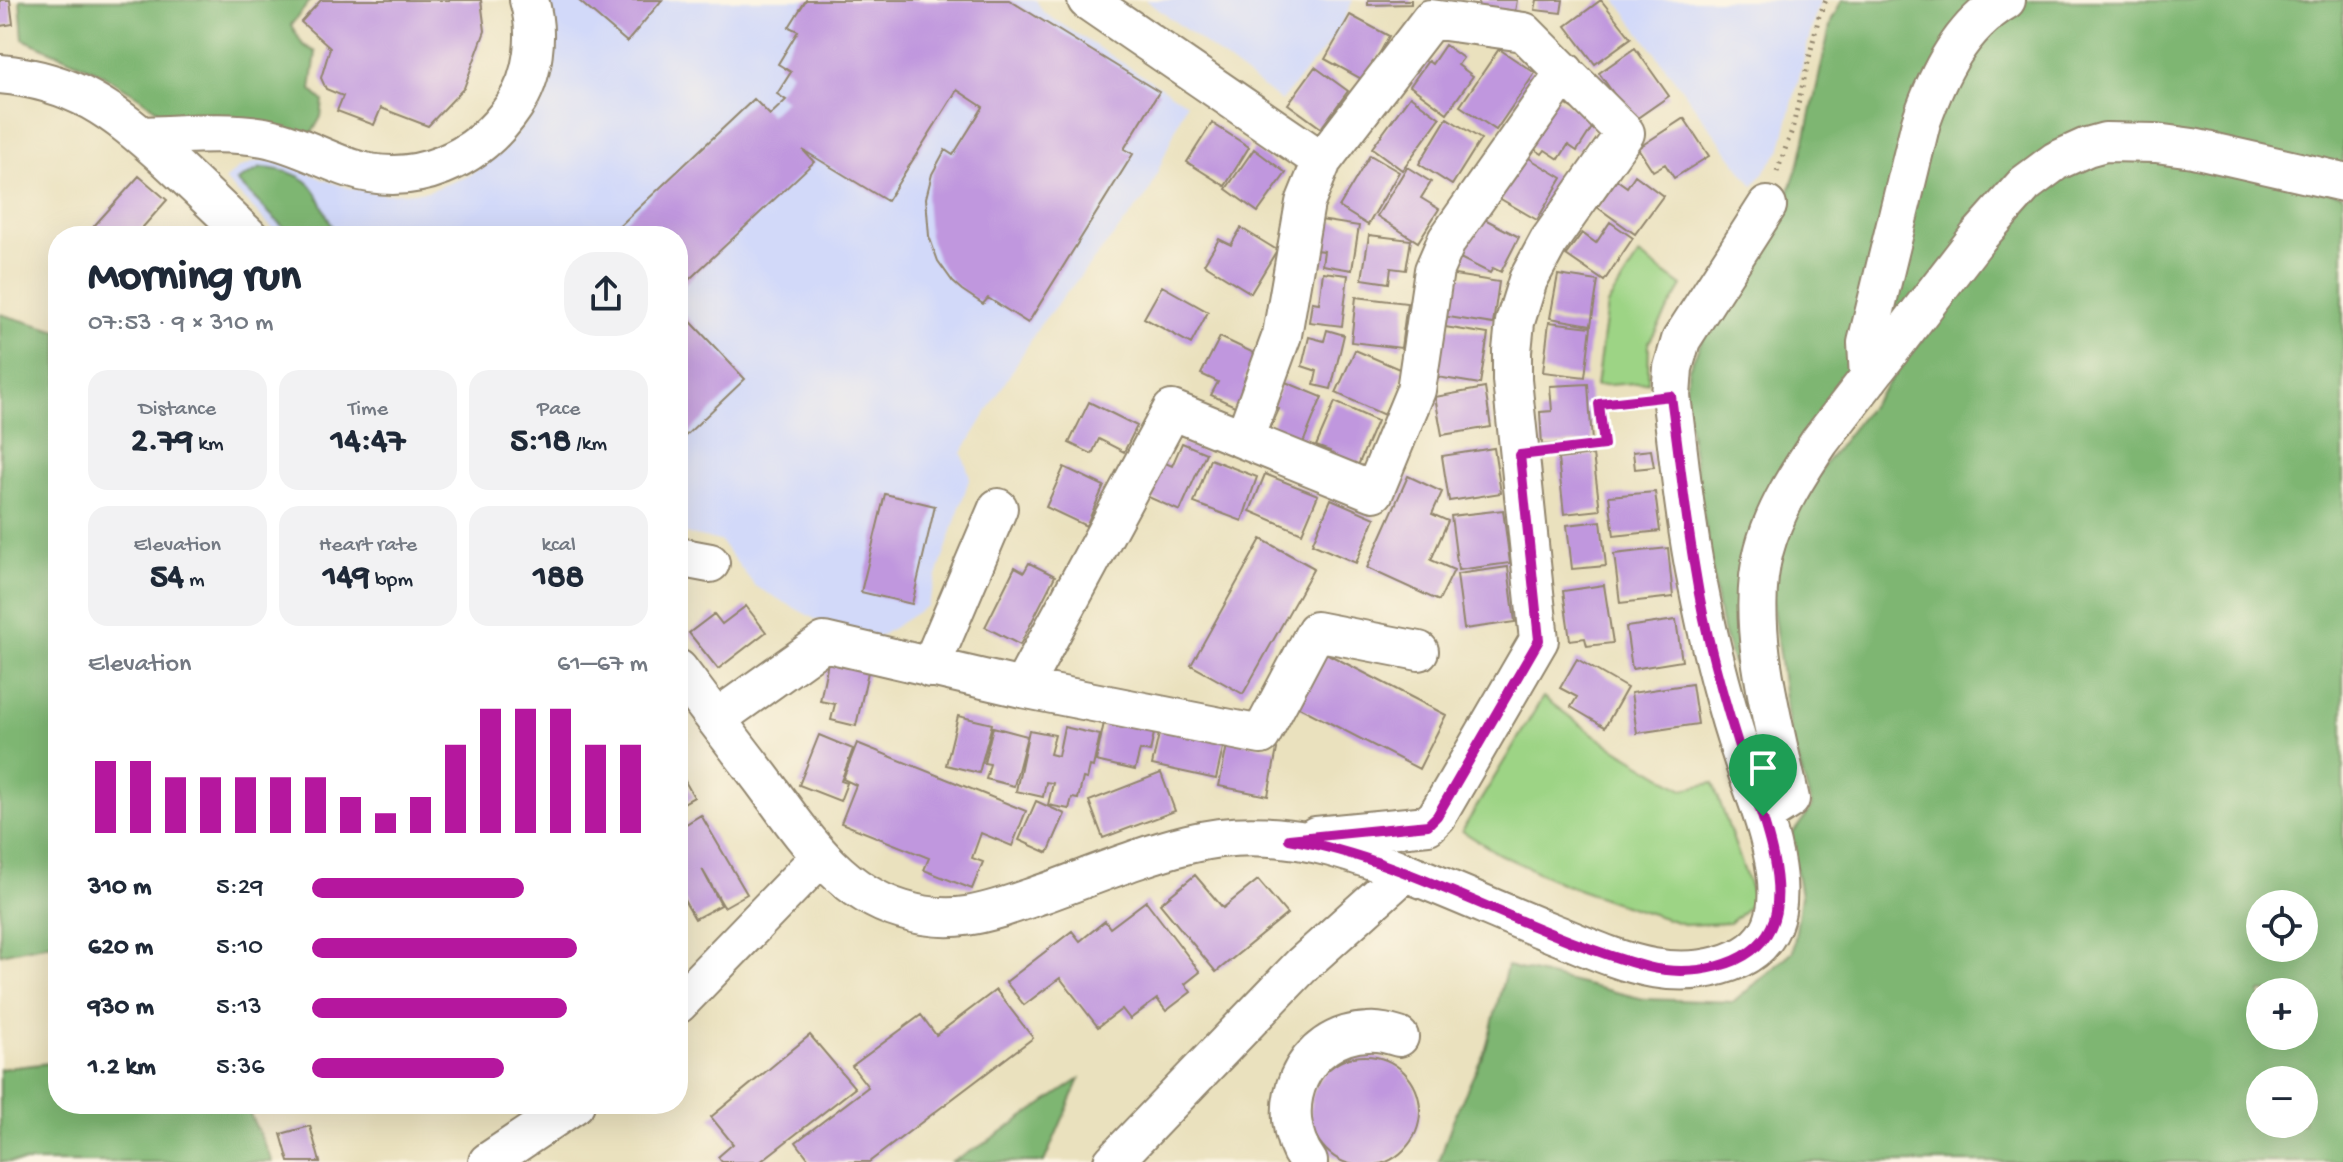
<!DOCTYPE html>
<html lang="en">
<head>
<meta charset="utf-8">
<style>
  :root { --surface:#fff; --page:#f2f2f3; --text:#1f2937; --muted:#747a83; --accent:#b5179e }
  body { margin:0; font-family:"Gochi Hand",sans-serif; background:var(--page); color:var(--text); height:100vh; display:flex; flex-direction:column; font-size:30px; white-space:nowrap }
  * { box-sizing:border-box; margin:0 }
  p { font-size:26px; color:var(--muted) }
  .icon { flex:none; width:44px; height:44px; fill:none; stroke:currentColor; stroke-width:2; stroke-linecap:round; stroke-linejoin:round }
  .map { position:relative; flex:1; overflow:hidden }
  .drawer { position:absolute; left:48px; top:226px; width:640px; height:888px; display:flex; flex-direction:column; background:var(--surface); border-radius:32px; box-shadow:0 8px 32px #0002 }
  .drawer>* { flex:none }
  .buttons { position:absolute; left:2246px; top:890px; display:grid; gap:16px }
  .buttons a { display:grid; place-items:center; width:72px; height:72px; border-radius:50%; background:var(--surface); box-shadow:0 8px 32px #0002; font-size:40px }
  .pin { position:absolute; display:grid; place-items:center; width:68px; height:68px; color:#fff; margin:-82px -34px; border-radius:50% 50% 50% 0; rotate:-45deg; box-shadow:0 0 8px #0007 }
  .pin .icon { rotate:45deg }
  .round { display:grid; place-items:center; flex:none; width:84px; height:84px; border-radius:32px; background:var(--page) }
  .head { display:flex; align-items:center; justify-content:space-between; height:136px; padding:0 40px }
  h1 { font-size:44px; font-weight:700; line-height:60px }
  .figures { display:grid; grid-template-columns:repeat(3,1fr); gap:12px; height:136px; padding:8px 40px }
  .figures div { display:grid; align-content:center; border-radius:20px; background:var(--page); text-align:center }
  .figures b { font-size:34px; font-weight:700 }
  .figures small { font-size:22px; font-weight:400 }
  .figures p { font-size:22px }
  .chart { height:224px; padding:16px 40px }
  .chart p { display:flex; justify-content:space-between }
  .chart svg { width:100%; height:144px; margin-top:8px; stroke:var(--accent); stroke-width:6 }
  ul { padding:0 40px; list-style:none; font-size:26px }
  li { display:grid; grid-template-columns:128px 96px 1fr; align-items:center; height:60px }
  li i { height:20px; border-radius:10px; background:var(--accent) }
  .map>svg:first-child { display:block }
  .built { fill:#d2d9f9 }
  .green { fill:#9dd485; stroke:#6c7f52; stroke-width:2 }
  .forest { fill:#7eb672; stroke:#5c7048; stroke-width:2; fill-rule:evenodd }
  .building { fill:#c097de }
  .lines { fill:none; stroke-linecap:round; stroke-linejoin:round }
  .minor-casing { stroke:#92866e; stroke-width:42 }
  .path { stroke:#92866e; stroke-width:5; stroke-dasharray:2 6; stroke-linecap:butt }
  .minor { stroke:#fff; stroke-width:38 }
  .route-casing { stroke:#fff; stroke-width:16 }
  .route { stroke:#b5179e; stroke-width:10 }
</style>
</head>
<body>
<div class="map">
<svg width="2343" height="1162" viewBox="0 0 2343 1162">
  <rect width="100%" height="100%" fill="#fcf5e5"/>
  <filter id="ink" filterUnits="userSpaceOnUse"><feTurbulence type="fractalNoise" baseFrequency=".0125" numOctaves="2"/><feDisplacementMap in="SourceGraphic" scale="16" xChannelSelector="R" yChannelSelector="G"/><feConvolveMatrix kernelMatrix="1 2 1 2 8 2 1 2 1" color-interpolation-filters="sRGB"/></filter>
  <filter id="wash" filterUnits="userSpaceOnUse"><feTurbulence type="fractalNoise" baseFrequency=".006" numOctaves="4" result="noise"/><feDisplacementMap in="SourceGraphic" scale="32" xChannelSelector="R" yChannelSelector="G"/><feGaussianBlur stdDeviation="1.8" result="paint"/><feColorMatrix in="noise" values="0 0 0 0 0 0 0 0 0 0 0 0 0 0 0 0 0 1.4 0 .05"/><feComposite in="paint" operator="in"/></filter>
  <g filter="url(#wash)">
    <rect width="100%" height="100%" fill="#eae1be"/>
    <!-- built -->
    <path class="built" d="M545 0H1036L1044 13 1186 103 1149 193 1040 325 962 453 970 477 927 606 874 640 822 623 755 586 720 541 678 532V236H280L225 180 239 168 255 162 271 160 292 165 322 179 349 188 386 194 428 191 468 176 502 152 529 119 538 100Z
      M1146 0H1353L1338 33 1281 101Z
      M1616 0H1822L1816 12 1780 151 1753 186Z"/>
    <!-- green -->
    <path class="green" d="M1639 255 1682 286 1649 342 1648 382 1596 386 1607 305Z
      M1543 697 1603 741 1683 789 1713 783 1755 901 1730 923 1686 925 1614 902 1563 884 1499 854 1462 831Z"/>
    <!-- forest -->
    <path class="forest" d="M20 0H311L291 25 303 45 316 52 311 90 323 101 321 117 312 133 169 119 138 96 96 71 23 39Z
      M1842 0H2343V170L2087 132 1766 506 1769 780 1720 621 1684 394 1689 368 1703 338 1782 211 1802 154 1831 22Z
      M2133 155 2343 194V1162H1439L1453 1120 1486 1048 1507 966 1644 999 1734 1002 1793 951 1801 896 1797 873 1788 840 1812 807 1790 735 1771 595 1790 523 1825 464 2019 215 2055 181 2085 165ZM2260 904H2304V948H2260ZM2260 992H2304V1036H2260ZM2260 1080H2304V1124H2260Z
      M261 168C279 169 303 173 314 189 323 203 328 221 337 236H292L237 181Z
      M0 314 58 331V942L0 954Z
      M58 1062V1104H245L273 1162H0V1069Z
      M1080 1079 1044 1162H950L979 1147Z"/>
    <g id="blocks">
      <!-- building -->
      <path class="building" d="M0 0H10L13 24 0 26Z
        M321 0H481L485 31 464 88 428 126 381 108 374 125 337 111 343 96 326 89 321 78 330 48 301 22Z
        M578 0H662L627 42Z
        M806 0H1009L1159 92 1124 149 1133 154 1028 323 988 298 983 304 962 290 953 282 938 261 929 236 926 198 932 174 945 150 953 155 983 107 957 90 887 201 803 150 814 162 678 290V236H609L754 99 770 115 786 100 777 94 791 72 778 64 798 31 789 27Z
        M1368 0H1411V4L1368 5Z
        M1479 0H1517L1515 12 1478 7Z
        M1537 0H1563L1561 13 1535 10Z
        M1601 0 1631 38 1595 64 1566 26Z
        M1350 15 1389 36 1365 81 1325 59Z
        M1445 45 1463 58 1458 65 1473 76 1447 113 1410 86 1428 61 1432 64Z
        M1635 48 1669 96 1633 121 1599 73Z
        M1499 49 1535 73 1496 130 1460 106Z
        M1315 67 1348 91 1321 128 1288 104Z
        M1410 96 1440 118 1402 170 1372 148Z
        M1554 97 1595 123 1577 151 1568 145 1559 159 1545 150 1542 154 1525 143Z
        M1447 118 1481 139 1452 185 1419 164Z
        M1684 118 1709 156 1674 178 1665 164 1653 171 1638 148Z
        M1212 123 1249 147 1225 186 1187 162Z
        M1254 149 1286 173 1258 212 1226 189Z
        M1517 151 1562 178 1537 220 1492 194Z
        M1370 155 1399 172 1368 225 1339 207Z
        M1407 167 1431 182 1421 198 1439 209 1418 242 1377 216Z
        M1635 175 1663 196 1635 234 1597 207 1617 180 1627 187Z
        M139 176 167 200 135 236H105L94 226Z
        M1477 215 1519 237 1501 272 1493 268 1490 273 1456 256Z
        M1320 220 1359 226 1352 270 1322 265 1324 251 1315 250Z
        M1610 222 1633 238 1604 281 1566 255 1582 233 1596 243Z
        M1241 228 1277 250 1251 293 1204 264 1219 239 1231 245Z
        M1369 235 1411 240 1406 270 1391 268 1389 283 1362 279Z
        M1323 272 1348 275 1342 326 1309 322 1312 302 1319 303Z
        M1448 274 1499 282 1493 324 1442 316Z
        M1558 275 1598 281 1591 325 1550 318Z
        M1162 286 1208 312 1191 344 1144 318Z
        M1356 297 1407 303 1401 348 1351 342Z
        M678 308 745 379 678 443Z
        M1549 322 1591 327 1585 377 1543 372Z
        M1439 326 1488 334 1480 384 1431 376Z
        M1327 330 1344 335 1331 389 1314 385 1317 371 1302 366 1309 337 1324 341Z
        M1220 337 1256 354 1244 380 1251 384 1239 408 1211 395 1218 382 1201 374Z
        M1355 350 1404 371 1384 415 1336 393Z
        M1283 381 1322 397 1303 443 1270 429 1279 409 1272 406Z
        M1588 384 1592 442 1542 445 1540 412 1552 411 1550 386Z
        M1485 388 1491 427 1442 435 1435 397Z
        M1089 402 1137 426 1124 452 1099 439 1092 454 1069 443Z
        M1335 402 1377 421 1357 468 1328 456 1330 451 1316 446Z
        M1182 443 1206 453 1180 511 1146 496 1161 461 1172 466Z
        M1494 448 1501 493 1449 501 1442 456Z
        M1651 450 1654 467 1635 469 1633 452Z
        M1593 455 1600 510 1564 514 1558 459Z
        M1210 459 1257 477 1242 521 1194 503Z
        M1064 467 1104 486 1086 526 1046 507Z
        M1265 474 1318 495 1302 533 1250 511Z
        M1408 476 1442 492 1432 514 1448 521 1431 560 1454 570 1439 601 1367 568Z
        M1655 492 1660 531 1614 536 1609 496Z
        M885 494 935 506 912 604 861 592Z
        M1331 499 1375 518 1356 563 1312 544Z
        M1503 510 1510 563 1458 570 1451 516Z
        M1601 521 1606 566 1572 569 1567 525Z
        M1261 539 1314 568 1243 694 1191 665Z
        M1668 548 1673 597 1620 603 1614 554Z
        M1029 563 1055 576 1020 645 985 627 1015 567 1024 572Z
        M1508 567 1515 622 1464 629 1457 574Z
        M1604 585 1613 643 1587 646 1585 638 1570 640 1563 591Z
        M746 606 766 632 718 669 689 633 714 614 722 624Z
        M1676 620 1682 661 1632 669 1626 627Z
        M1322 651 1446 715 1419 769 1295 705Z
        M1577 659 1627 688 1605 727 1571 707 1577 697 1560 688Z
        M828 662 868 672 856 726 831 720 835 704 820 701Z
        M1692 684 1698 724 1637 733 1631 693Z
        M1106 713 1156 724 1150 752 1140 750 1135 770 1096 761Z
        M958 716 992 724 979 773 946 765Z
        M1161 725 1225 739 1216 779 1152 765Z
        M993 727 1027 736 1014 786 986 779 990 764 984 763Z
        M1064 727 1100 735 1093 767 1090 766 1087 779 1083 778 1078 799 1072 798 1069 809 1048 805 1053 783 1046 782 1043 797 1016 791 1029 730 1055 735 1050 754 1058 756Z
        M819 735 853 749 841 781 847 783 840 801 799 785Z
        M1228 740 1277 749 1268 796 1219 786Z
        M857 743 1026 811 1012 846 981 833 972 858 983 862 972 889 924 870 929 858 841 823 856 785 843 779Z
        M678 769 694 797 678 806Z
        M1161 773 1175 811 1103 838 1089 801Z
        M1036 801 1065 814 1048 853 1019 840Z
        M701 815 747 894 724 907 702 869 721 905 695 919 678 890V829Z
        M1195 875 1223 908 1258 880 1287 914 1216 972 1160 904Z
        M1146 901 1200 972 1185 984 1191 992 1166 1011 1157 999 1130 1019 1122 1009 1098 1027 1060 978 1024 1005 1006 982 1072 931 1080 941 1105 921 1110 928Z
        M996 990 1033 1038 869 1162H811L796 1142 868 1087 852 1066 921 1015 936 1035Z
        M810 1035 855 1088 760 1162H722L718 1157 733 1144 711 1117Z
        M1310 1111a55 55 0 1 1 110 0a55 55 0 1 1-110 0Z
        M310 1126 320 1162H289L281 1134Z"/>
    </g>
  </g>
  <g filter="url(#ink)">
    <use href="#blocks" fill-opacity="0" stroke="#92866e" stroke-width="2"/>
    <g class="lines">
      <defs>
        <path id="minor" d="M1087 0 1322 161
          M0 74C75 81 113 110 167 159 194 184 221 210 248 236
          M142 136C182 135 224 130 264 137 295 143 321 158 350 168 414 189 478 160 514 106 534 77 539 33 529 0
          M1869 378 1867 343 1921 122C1938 74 1961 26 2006 0
          M1244 439 1282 335 1305 203 1322 161 1431 19 1524 32 1625 133 1549 241 1528 280 1515 322 1512 351V380L1539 640 1437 816 1428 825 1316 836
          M678 557 710 563
          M930 668 998 508
          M678 669C705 705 732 741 760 777 800 830 835 890 902 910 956 927 992 911 1042 894 1090 877 1139 856 1188 844 1235 832 1285 835 1331 847 1403 867 1480 904 1550 932 1583 945 1618 962 1653 968 1693 975 1754 968 1772 925 1787 888 1768 829 1755 793 1729 722 1710 649 1696 575 1684 516 1679 455 1671 396L1673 368 1681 340 1767 206
          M1022 688 1172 410 1374 492 1416 390 1434 270 1447 240 1565 72
          M716 719 824 642 1022 688 1261 735 1316 631 1419 651
          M1763 816 1790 799C1774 725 1744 624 1764 550 1774 511 1798 474 1820 441L1978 237 2025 184 2056 161 2087 147 2105 142 2156 143 2193 148 2343 182
          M678 1004 820 857
          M488 1162 575 1104
          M1113 1162 1303 964 1404 873
          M1308 1162C1270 1110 1302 1034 1368 1032 1379 1031 1389 1034 1399 1037"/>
      </defs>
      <!-- minor casing -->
      <use href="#minor" class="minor-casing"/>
      <!-- path -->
      <path class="path" d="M1777 172 1792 130 1819 16 1826 0
        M1557 451 1604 445 1599 404 1636 400"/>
      <!-- minor -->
      <use href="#minor" class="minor"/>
    </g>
  </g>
  <g class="lines" filter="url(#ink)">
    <defs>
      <path id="route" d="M1671 396C1679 454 1685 512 1695 570 1706 643 1728 716 1752 786 1765 823 1789 889 1771 927 1751 969 1688 977 1648 967 1525 934 1415 861 1289 839L1428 825 1437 816 1539 640 1520 455 1604 445 1599 404Z"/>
    </defs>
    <!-- route casing -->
    <use href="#route" class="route-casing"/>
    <!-- route -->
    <use href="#route" class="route"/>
  </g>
</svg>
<div class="buttons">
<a><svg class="icon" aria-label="locate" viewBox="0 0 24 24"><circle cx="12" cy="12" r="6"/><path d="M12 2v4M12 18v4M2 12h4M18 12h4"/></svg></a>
<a>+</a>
<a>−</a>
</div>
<div class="pin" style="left:1763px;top:816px;background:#1e9e55"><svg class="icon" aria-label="arrive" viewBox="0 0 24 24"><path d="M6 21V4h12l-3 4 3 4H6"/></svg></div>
<section class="drawer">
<div class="head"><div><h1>Morning run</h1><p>07:53 · 9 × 310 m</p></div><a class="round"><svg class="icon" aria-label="share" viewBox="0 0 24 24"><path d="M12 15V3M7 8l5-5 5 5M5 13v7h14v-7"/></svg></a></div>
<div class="figures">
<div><p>Distance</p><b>2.79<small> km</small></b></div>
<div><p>Time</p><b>14:47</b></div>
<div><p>Pace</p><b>5:18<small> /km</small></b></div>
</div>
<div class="figures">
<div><p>Elevation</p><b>54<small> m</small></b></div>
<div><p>Heart rate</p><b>149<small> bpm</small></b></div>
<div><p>kcal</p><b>188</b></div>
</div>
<div class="chart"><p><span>Elevation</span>61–67 m</p>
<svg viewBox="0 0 160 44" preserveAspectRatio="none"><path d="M5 44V22M15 44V22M25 44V27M35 44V27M45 44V27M55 44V27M65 44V27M75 44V33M85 44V38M95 44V33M105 44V17M115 44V6M125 44V6M135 44V6M145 44V17M155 44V17"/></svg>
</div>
<ul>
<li><b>310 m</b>5:29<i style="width:63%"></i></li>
<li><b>620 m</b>5:10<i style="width:79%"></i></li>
<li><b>930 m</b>5:13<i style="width:76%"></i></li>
<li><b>1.2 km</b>5:36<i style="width:57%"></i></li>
</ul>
</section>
</div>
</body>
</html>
